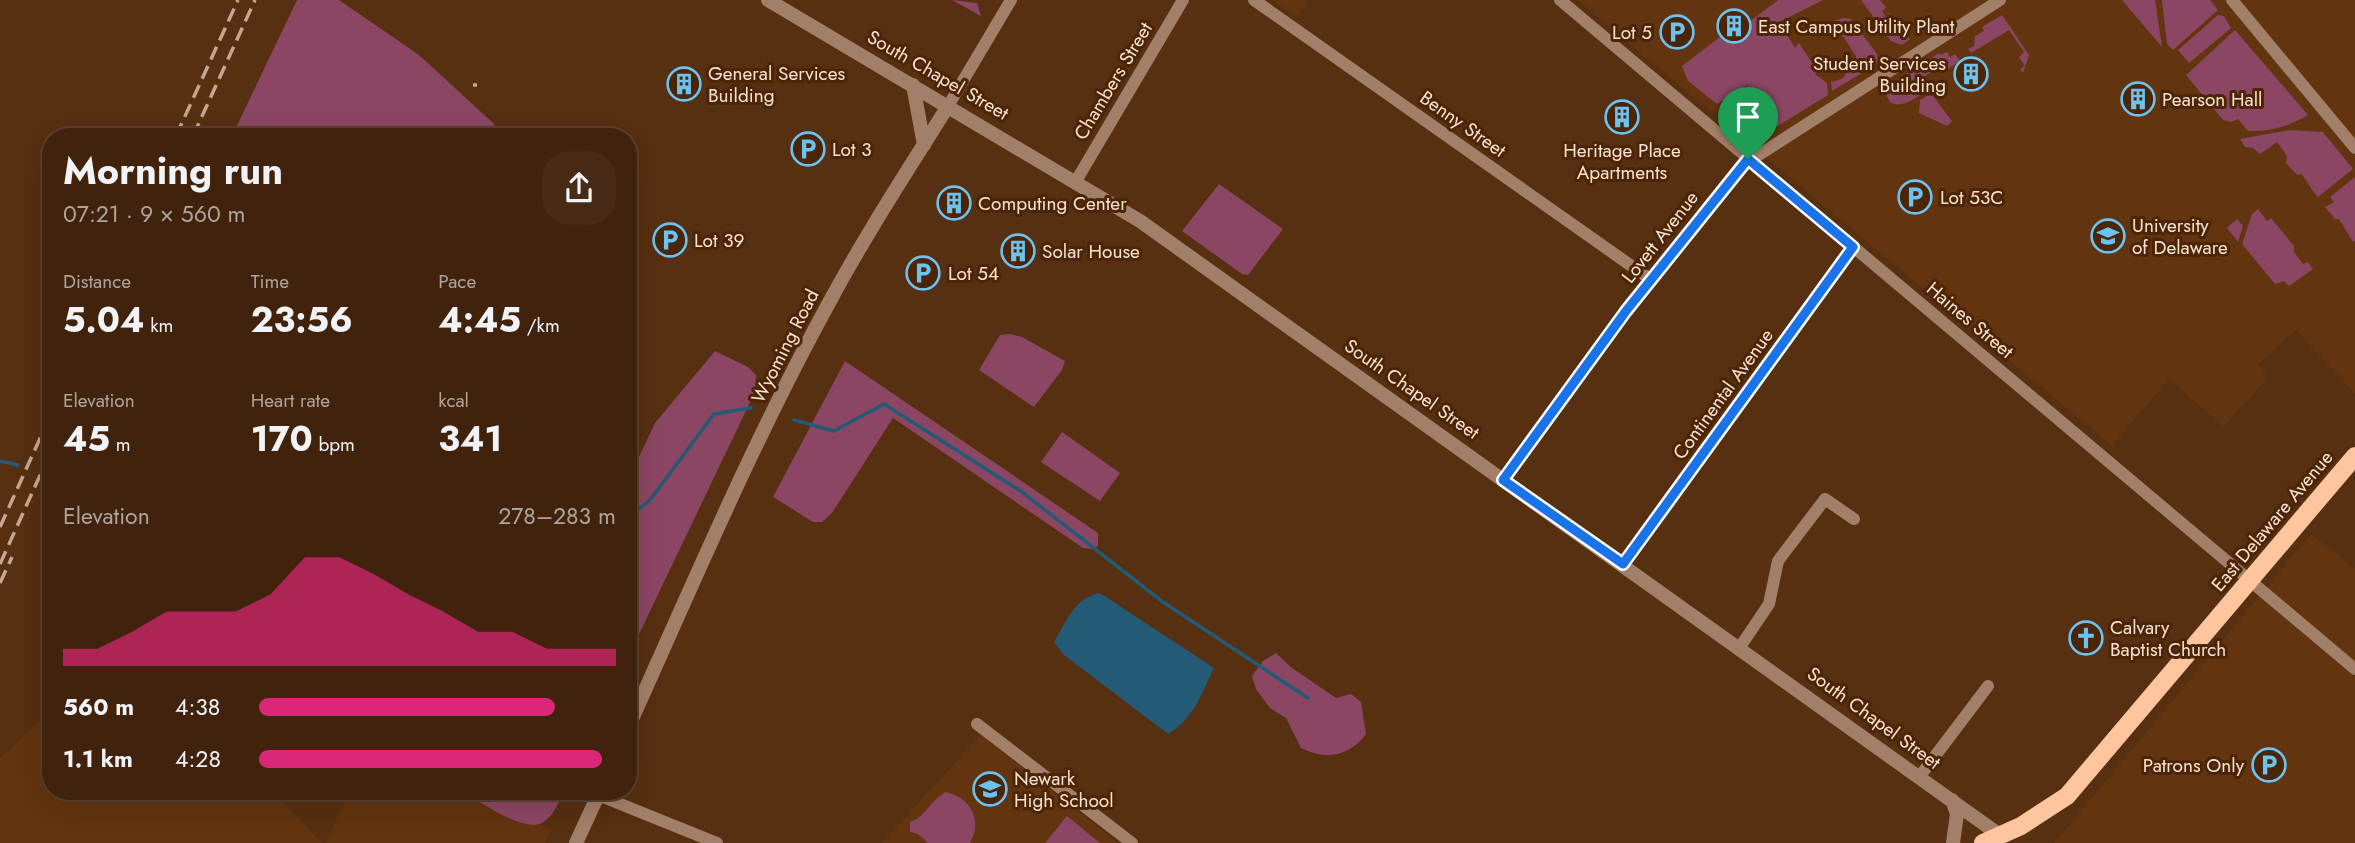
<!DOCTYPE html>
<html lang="en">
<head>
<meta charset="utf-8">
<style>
  :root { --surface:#41230d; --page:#482b16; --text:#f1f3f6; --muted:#aea49d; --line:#5a402e; --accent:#db2777 }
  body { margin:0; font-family:Jost,sans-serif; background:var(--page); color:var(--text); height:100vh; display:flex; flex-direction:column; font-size:26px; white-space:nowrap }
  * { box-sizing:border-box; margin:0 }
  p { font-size:23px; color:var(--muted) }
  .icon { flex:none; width:38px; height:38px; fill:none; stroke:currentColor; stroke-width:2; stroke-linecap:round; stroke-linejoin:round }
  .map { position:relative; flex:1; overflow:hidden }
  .details { position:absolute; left:42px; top:128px; width:595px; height:672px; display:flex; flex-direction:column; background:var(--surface); border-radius:28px; box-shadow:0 7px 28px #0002,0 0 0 2px var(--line) }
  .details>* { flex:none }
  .pin { position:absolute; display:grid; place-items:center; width:60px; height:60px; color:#fff; margin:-72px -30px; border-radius:50% 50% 50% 0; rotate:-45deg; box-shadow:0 0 7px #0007 }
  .pin .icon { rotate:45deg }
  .round { display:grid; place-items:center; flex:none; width:74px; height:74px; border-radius:28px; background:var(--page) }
  .head { display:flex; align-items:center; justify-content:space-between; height:119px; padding:0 21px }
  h1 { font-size:38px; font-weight:700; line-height:52px }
  .metrics { display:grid; grid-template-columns:repeat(3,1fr); gap:10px; height:119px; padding:7px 21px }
  .metrics div { display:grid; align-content:center }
  .metrics b { font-size:35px; font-weight:700 }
  .metrics small { font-size:19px; font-weight:400 }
  .metrics p { font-size:19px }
  .chart { height:196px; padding:14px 21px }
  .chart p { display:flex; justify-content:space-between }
  .chart svg { width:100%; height:126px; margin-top:7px; fill:var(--accent); opacity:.7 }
  ul { padding:0 21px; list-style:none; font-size:23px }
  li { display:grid; grid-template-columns:112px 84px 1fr; align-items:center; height:52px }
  li i { height:18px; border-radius:9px; background:var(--accent) }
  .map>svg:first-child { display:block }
  .built { fill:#62340f }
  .green { fill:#8b4663 }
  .water { fill:#235a76 }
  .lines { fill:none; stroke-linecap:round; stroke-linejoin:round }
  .stream { stroke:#235a76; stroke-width:3.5 }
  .minor { stroke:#a27f68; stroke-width:12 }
  .tertiary { stroke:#a27f68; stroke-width:14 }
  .primary { stroke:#fec59f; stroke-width:18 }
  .rail { stroke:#c5a692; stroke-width:3.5; stroke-dasharray:14 7; stroke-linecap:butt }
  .route-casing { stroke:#fff; stroke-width:14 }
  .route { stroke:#1a73e8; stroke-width:9 }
  .labels { text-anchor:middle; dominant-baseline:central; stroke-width:6; stroke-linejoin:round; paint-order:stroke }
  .poi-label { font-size:19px; fill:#fbe1d1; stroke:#4b2505; text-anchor:start }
  .street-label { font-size:19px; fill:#fbe1d1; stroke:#4b2505 }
</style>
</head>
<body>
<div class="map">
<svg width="2355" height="843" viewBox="0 0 2355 843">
  <rect width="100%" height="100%" fill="#572f11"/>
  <!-- built -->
  <path class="built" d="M1272 0H1309L1296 17Z
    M1577 0H2355V394L2296 330 2258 365 2269 376 2224 427 2169 379 2112 446Z
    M2311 534 2355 568V843H2054Z
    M51 711V791H272L322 843H0V758Z
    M981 734 1118 843H882Z
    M350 791H471L551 830 545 843H326Z"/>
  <!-- green -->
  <path class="green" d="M297 0H339L419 55 493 123 500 136H470L414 129 362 136H232Z
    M952 0 977 3 981 16Z
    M1778 0H1823L1779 22 1795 48 1799 43 1818 72 1815 74 1827 83 1828 95 1750 143 1726 124 1736 113 1750 131 1767 119 1747 85 1717 104 1688 81 1682 66 1720 37 1724 41Z
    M1861 0H1880L1886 7 1882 11 1886 17 1890 14 1910 39 1902 45 1891 41Z
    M2122 0H2155L2162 47Z
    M2162 0H2210L2218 10 2173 50 2167 44Z
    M2002 15 2029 55 2023 73 2020 69 2025 66 2019 57 2024 52 2009 30 1971 53 1968 49 1974 46 1975 36 1984 31 1982 27Z
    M2218 15 2224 16 2231 28 2189 63 2178 50Z
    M1844 18 1851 19 1877 54 1878 61 1869 72 1856 63V56L1833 21Z
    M2235 30 2308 115C2290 126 2269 132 2248 131L2238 119 2231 122 2223 120 2186 75Z
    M1947 52 1950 57 1955 54 1960 61 1948 69 1944 64 1922 78 1919 86 1923 93C1914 99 1901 109 1890 102L1883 89 1939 53 1941 55Z
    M1850 68 1862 73 1832 91 1831 82 1842 79Z
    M1927 96H1933L1952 121 1947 126 1919 113 1920 100Z
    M2290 130 2323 132 2353 169 2318 197C2310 189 2308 181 2301 174L2297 175 2286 163 2287 156 2277 142 2260 154 2253 148 2245 147 2240 139Z
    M2355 177V241L2353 242 2339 219H2335L2325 207 2334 202 2330 197Z
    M1219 184 1283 229 1248 275 1242 274 1182 231Z
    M2258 209 2267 221 2271 218 2294 246V252L2303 264 2308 262 2313 269 2289 286 2284 281 2275 284 2242 244 2252 214Z
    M2237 219 2243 226 2238 242 2227 228Z
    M1010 334 1022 337 1065 361 1062 370 1034 407 979 370 1000 335Z
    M715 351 748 367 756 375 755 392 628 657V480L655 423Z
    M845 361 1098 533V546L1092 549 1083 548 893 418 832 513 822 522H813L773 497Z
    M1062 432 1120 473 1100 501 1041 462Z
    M1276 653 1292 668 1336 698 1351 694 1361 702 1366 734C1350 756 1326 761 1301 748L1286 718 1270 708 1256 689 1252 676 1263 661Z
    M462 791H564C559 802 553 817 542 823 524 833 479 801 462 791Z
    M946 792C971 798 983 820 970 843H928L918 834 910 832V822C925 818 931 799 946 792Z
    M1067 816 1100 843H1045Z"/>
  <!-- water -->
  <path class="water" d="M1100 593 1214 668C1202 693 1193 720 1168 734L1064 655 1054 642C1066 622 1075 597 1100 593Z"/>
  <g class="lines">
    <!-- stream -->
    <path class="stream" d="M794 420 834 431 884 404 1022 492 1163 602 1308 698
      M0 461 18 465
      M628 518 650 500 714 414 751 408"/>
    <!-- minor -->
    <path class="minor" d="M1254 0 1650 279
      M1560 0 2355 669
      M2232 0 2355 148
      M948 106 1011 0
      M1076 181 1183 0
      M1503 480 1626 311 1740 167 2000 0
      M1623 564 1853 247
      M1740 647 1769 604 1778 561 1825 499 1854 519
      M977 724 1132 843
      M1920 776 1988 686
      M598 795 717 843"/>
    <!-- tertiary -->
    <path class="tertiary" d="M768 0 1140 221 2001 836
      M913 85 924 145
      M628 728C693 584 754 439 830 301 866 234 908 170 948 106
      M1952 800 1957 814 1953 843
      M576 843 600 791"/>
    <!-- primary -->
    <path class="primary" d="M1983 843 2021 826 2067 796 2355 456"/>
    <!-- rail -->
    <path class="rail" d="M473 85H477
      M176 136 238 0
      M193 136 255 0
      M0 527 51 414
      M0 564 51 451
      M0 583 12 557"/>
  </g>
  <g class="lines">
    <defs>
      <path id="route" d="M1748 159 1853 247 1623 564 1503 480 1626 311Z"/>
    </defs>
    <!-- route casing -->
    <use href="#route" class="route-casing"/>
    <!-- route -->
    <use href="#route" class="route"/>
  </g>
  <!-- icons -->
  <defs>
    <symbol id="building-ring" viewBox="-11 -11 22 22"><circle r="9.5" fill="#4b2505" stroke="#6cc3f2" stroke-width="1.5"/><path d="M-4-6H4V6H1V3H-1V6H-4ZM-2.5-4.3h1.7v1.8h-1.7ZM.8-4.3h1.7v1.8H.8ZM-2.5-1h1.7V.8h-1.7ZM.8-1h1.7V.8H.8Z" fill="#6cc3f2"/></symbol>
    <symbol id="parking-ring" viewBox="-11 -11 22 22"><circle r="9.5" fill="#4b2505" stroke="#6cc3f2" stroke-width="1.5"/><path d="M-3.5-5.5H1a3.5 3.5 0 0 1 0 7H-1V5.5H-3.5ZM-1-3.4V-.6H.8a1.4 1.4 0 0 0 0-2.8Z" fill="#6cc3f2"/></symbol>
    <symbol id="university-ring" viewBox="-11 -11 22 22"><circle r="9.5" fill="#4b2505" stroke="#6cc3f2" stroke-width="1.5"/><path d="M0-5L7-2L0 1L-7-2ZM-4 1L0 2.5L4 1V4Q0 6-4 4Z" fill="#6cc3f2"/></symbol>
    <symbol id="church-ring" viewBox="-11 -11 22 22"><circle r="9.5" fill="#4b2505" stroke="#6cc3f2" stroke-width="1.5"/><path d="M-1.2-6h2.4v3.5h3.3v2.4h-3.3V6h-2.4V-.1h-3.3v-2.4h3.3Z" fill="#6cc3f2"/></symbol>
    <symbol id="school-ring" viewBox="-11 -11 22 22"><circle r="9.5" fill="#4b2505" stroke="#6cc3f2" stroke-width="1.5"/><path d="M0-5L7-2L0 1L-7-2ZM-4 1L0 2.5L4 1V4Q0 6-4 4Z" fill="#6cc3f2"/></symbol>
  </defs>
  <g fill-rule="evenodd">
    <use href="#building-ring" x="1715" y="7" width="38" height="38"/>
    <use href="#parking-ring" x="1658" y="13" width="38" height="38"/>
    <use href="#building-ring" x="1952" y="55" width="38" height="38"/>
    <use href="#building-ring" x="665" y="65" width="38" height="38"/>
    <use href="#building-ring" x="2119" y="80" width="38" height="38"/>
    <use href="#building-ring" x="1603" y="98" width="38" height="38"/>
    <use href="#parking-ring" x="789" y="130" width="38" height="38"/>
    <use href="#parking-ring" x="1896" y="178" width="38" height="38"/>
    <use href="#building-ring" x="935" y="184" width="38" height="38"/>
    <use href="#university-ring" x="2089" y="217" width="38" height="38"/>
    <use href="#parking-ring" x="651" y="221" width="38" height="38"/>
    <use href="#building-ring" x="999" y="232" width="38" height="38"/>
    <use href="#parking-ring" x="904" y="254" width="38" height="38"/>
    <use href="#church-ring" x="2067" y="619" width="38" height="38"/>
    <use href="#parking-ring" x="2250" y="746" width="38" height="38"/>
    <use href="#school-ring" x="971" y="770" width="38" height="38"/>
  </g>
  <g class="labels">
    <!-- poi labels -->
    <g class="poi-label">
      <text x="1758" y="26">East Campus Utility Plant</text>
      <text x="1652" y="32" text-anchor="end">Lot 5</text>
      <text x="1946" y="63" text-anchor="end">Student Services<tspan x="1946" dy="22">Building</tspan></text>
      <text x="708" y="73">General Services<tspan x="708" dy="22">Building</tspan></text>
      <text x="2162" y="99">Pearson Hall</text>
      <text x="832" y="149">Lot 3</text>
      <text x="1622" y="150" text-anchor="middle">Heritage Place<tspan x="1622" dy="22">Apartments</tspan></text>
      <text x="1940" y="197">Lot 53C</text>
      <text x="978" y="203">Computing Center</text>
      <text x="2132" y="225">University<tspan x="2132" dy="22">of Delaware</tspan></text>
      <text x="694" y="240">Lot 39</text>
      <text x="1042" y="251">Solar House</text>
      <text x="948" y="273">Lot 54</text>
      <text x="2110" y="627">Calvary<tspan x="2110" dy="22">Baptist Church</tspan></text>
      <text x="2244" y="765" text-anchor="end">Patrons Only</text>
      <text x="1014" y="778">Newark<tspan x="1014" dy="22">High School</tspan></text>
    </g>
    <!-- street labels -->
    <g class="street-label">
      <text transform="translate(938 75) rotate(30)">South Chapel Street</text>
      <text transform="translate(1113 81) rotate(-59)">Chambers Street</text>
      <text transform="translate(1463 124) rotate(35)">Benny Street</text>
      <text transform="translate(1660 237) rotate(-52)">Lovett Avenue</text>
      <text transform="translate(1970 320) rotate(40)">Haines Street</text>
      <text transform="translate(785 346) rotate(-63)">Wyoming Road</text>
      <text transform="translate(1412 389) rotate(35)">South Chapel Street</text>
      <text transform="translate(1723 394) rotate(-54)">Continental Avenue</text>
      <text transform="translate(2272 521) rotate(-50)">East Delaware Avenue</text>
      <text transform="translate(1874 718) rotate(36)">South Chapel Street</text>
    </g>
  </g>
</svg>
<div class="pin" style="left:1748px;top:159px;background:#1e9e55"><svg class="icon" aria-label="arrive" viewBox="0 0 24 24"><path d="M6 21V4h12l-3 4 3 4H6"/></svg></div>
<section class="details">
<div class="head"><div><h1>Morning run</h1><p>07:21 · 9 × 560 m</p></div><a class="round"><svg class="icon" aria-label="share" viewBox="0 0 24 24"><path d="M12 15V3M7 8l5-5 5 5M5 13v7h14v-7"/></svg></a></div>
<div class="metrics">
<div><p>Distance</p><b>5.04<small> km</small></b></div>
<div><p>Time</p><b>23:56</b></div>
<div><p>Pace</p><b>4:45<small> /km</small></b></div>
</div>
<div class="metrics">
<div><p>Elevation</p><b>45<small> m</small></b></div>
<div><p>Heart rate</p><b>170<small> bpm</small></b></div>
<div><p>kcal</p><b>341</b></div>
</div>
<div class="chart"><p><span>Elevation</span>278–283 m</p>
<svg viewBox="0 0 160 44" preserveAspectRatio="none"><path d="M0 44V38L10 38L20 32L30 25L40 25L50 25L60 19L70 6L80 6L90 12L100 19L110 25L120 32L130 32L140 38L150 38L160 38V44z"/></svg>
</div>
<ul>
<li><b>560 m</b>4:38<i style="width:83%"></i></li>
<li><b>1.1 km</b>4:28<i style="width:96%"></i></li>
</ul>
</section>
</div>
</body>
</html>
